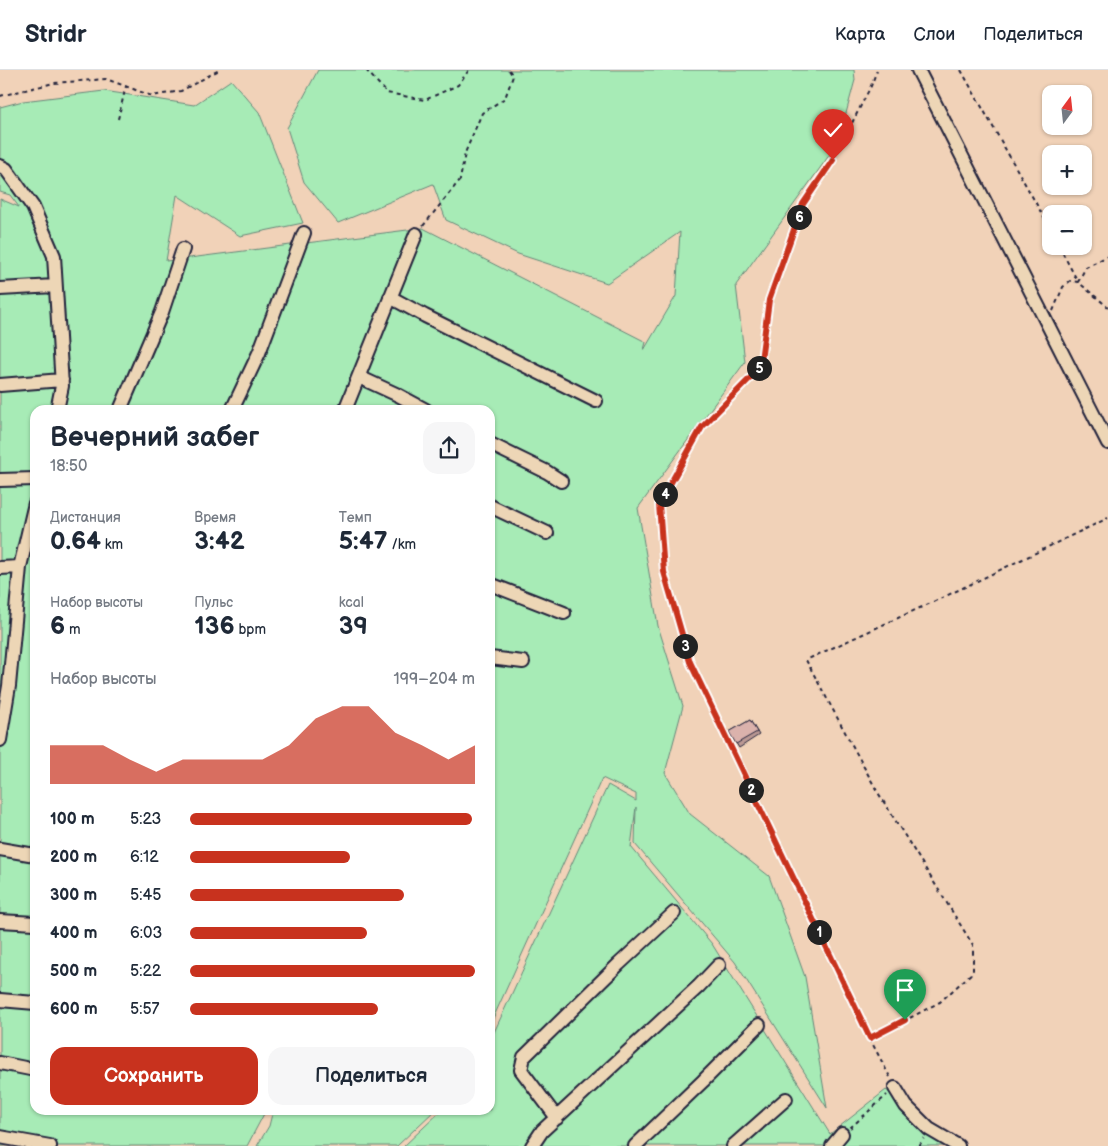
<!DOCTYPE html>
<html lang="ru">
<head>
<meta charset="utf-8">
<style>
  :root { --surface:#fff; --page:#f6f6f7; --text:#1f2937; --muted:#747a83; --line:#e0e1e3; --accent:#c8321e }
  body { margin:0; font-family:"Balsamiq Sans",sans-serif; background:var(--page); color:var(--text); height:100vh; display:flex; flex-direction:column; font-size:19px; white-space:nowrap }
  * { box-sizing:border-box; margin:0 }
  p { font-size:16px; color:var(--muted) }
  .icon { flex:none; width:28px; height:28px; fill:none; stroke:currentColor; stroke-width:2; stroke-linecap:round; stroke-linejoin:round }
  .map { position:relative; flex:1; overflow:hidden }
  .side { position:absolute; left:30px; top:335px; width:465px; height:710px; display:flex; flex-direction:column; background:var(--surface); border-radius:15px; box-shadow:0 1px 4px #0004 }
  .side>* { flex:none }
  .needle { width:32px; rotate:15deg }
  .controls { position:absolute; left:1042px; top:15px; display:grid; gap:10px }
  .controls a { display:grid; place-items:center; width:50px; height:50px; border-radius:10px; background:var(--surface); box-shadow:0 1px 4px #0004; font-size:25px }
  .pin { position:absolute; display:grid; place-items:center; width:42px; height:42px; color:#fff; margin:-51px -21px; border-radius:50% 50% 50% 0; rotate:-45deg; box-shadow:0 0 5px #0007 }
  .pin .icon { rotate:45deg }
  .km { position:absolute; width:25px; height:25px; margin:-12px; border-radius:50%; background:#222; color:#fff; font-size:14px; line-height:25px; text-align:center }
  .round { display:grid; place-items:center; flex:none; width:52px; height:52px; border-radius:15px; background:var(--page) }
  .head { display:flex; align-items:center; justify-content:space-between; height:85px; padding:0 20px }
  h1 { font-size:28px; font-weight:800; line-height:38px }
  .stats { display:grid; grid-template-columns:repeat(3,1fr); gap:8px; height:85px; padding:5px 20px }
  .stats div { display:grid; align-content:center }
  .stats b { font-size:25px; font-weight:800 }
  .stats small { font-size:14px; font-weight:400 }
  .stats p { font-size:14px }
  .chart { height:140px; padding:10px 20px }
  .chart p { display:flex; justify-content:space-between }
  .chart svg { width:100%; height:90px; margin-top:5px; fill:var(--accent); opacity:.7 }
  .cta { display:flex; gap:10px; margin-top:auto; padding:10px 20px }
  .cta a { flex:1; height:58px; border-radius:15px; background:var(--accent); color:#fff; font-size:20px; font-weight:800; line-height:58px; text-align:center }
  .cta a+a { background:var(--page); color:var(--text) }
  ul { padding:0 20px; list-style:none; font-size:16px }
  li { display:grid; grid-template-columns:80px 60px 1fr; align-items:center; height:38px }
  li i { height:12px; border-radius:6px; background:var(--accent) }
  header { display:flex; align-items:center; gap:30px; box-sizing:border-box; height:70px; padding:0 25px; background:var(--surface); border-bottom:1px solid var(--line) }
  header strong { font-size:24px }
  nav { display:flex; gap:28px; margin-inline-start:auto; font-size:18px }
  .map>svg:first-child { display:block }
  .green { fill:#a7ebb6; stroke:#648678 }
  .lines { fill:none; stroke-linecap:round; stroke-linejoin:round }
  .street-casing { stroke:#22223b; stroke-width:16 }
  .path { stroke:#22223b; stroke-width:2; stroke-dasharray:4 4; stroke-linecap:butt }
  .street { stroke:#edd6b6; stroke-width:12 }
  .wall { fill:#bc9994; stroke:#22223b }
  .building { fill:#dbb2ac; stroke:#22223b }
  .route-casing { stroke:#fff; stroke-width:10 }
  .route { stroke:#c8321e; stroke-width:6 }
</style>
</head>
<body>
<header>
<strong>Stridr</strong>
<nav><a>Карта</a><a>Слои</a><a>Поделиться</a></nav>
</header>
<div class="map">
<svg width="1108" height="1076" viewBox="0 0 1108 1076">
  <rect width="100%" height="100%" fill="#f1d2b8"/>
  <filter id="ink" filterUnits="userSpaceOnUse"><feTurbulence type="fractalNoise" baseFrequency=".02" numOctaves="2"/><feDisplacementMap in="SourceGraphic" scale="10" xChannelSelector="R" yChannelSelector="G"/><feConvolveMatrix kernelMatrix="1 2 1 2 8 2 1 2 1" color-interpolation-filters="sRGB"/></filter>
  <g filter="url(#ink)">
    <!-- green -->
    <path class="green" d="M318 0H854L855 10 838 73 736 215 745 292 638 438 658 556 683 636 665 703 690 744 769 806 805 907 827 1038 735 892 635 774 636 737 631 777 712 874 830 1064 886 1020 966 1076H404L442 1040H490V971L608 715 636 731V724L602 708 490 955V340H35V1040H266L247 1076H0V129L19 137 10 125 0 122V37L23 31 104 21 194 35 231 10 259 42 303 153 240 166 177 125 166 191 423 158 646 272 644 280 676 226 680 162 607 213 518 184 446 150 433 114 338 153 304 112 287 58Z
      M273 1040H435L397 1076H257L269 1056Z"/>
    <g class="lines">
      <defs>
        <path id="street" d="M918 0 1108 373
          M0 96 6 99 33 137 54 186 62 316 57 340
          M0 219 55 216
          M390 227 425 246 596 331
          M359 307 398 325 426 340
          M0 315 62 310
          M120 340 162 242 183 179
          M232 340 259 283 304 163
          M345 340 416 164
          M490 374 547 402 561 411
          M0 410 35 409
          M490 436 547 463
          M0 498 20 497
          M490 514 564 543
          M490 588 523 592
          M0 670 9 616 20 497 35 433
          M0 779 35 785
          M0 851 35 853
          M0 930 35 933
          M0 993 35 1000
          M895 1018 906 1036 929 1059 958 1076
          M557 1048 521 1000 524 987 619 894 674 843
          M0 1067 50 1076
          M532 1076 542 1061 699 916 719 895
          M635 1076 703 1011 759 955
          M733 1076 786 1029
          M832 1076 842 1064"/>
      </defs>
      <!-- street casing -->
      <use href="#street" class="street-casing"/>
      <!-- path -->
      <path class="path" d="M366 0 387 23 425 30 458 15 469 0
        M961 0 1051 160
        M0 26 54 13 106 9 152 26 181 21 219 0
        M118 49 126 16
        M423 156 460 110 465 83 482 43 505 28 513 6 509 0
        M1059 176 1078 212
        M1078 212 1086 197 1108 186
        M1053 241 1063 217 1070 211 1078 212 1108 237
        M870 969 690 592 664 502 659 434 702 357 760 298 769 230 803 134 833 90 871 16 877 0
        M890 1007 870 969 940 932 973 902V875L877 721 806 590 946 526 1108 448
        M850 1058 887 1025
        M919 1076 924 1068"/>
      <!-- street -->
      <use href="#street" class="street"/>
    </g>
    <!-- wall -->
    <path class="wall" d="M750 650 759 665 739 678 729 662Z"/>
    <!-- building -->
    <path class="building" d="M750 650 757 662 736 674 729 662Z"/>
  </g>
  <g class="lines" filter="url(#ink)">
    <defs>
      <path id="route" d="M833 90 803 134 769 230 760 298 702 357 659 434 664 502 690 592 870 968 905 950"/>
    </defs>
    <!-- route casing -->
    <use href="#route" class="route-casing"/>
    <!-- route -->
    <use href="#route" class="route"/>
  </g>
</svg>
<div class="controls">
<a><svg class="needle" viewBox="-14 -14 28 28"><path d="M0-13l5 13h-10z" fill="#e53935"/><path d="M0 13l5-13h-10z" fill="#747a83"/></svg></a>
<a>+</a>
<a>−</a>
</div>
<div class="pin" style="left:905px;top:950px;background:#1e9e55"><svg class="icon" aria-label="arrive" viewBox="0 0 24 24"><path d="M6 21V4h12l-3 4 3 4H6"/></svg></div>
<div class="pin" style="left:833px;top:90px;background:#d93025"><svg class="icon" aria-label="check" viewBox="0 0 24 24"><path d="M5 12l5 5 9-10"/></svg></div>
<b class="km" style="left:819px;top:862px">1</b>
<b class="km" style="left:751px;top:720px">2</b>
<b class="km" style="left:685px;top:576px">3</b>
<b class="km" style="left:665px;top:424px">4</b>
<b class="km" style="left:759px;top:298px">5</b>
<b class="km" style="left:799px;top:147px">6</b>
<section class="side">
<div class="head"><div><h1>Вечерний забег</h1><p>18:50</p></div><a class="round"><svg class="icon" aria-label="share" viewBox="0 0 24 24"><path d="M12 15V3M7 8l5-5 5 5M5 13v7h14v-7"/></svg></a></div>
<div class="stats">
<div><p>Дистанция</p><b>0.64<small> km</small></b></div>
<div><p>Время</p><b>3:42</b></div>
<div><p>Темп</p><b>5:47<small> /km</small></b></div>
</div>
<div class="stats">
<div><p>Набор высоты</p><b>6<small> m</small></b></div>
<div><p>Пульс</p><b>136<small> bpm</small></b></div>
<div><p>kcal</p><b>39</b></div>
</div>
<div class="chart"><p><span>Набор высоты</span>199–204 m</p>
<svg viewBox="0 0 160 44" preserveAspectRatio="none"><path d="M0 44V25L10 25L20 25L30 32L40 38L50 32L60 32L70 32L80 32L90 25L100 12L110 6L120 6L130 19L140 25L150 32L160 25V44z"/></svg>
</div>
<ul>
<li><b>100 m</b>5:23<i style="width:99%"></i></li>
<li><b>200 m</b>6:12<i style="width:56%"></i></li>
<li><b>300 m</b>5:45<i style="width:75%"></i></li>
<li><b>400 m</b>6:03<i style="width:62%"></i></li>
<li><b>500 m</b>5:22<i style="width:100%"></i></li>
<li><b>600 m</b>5:57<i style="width:66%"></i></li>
</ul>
<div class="cta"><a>Сохранить</a><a>Поделиться</a></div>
</section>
</div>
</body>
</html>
